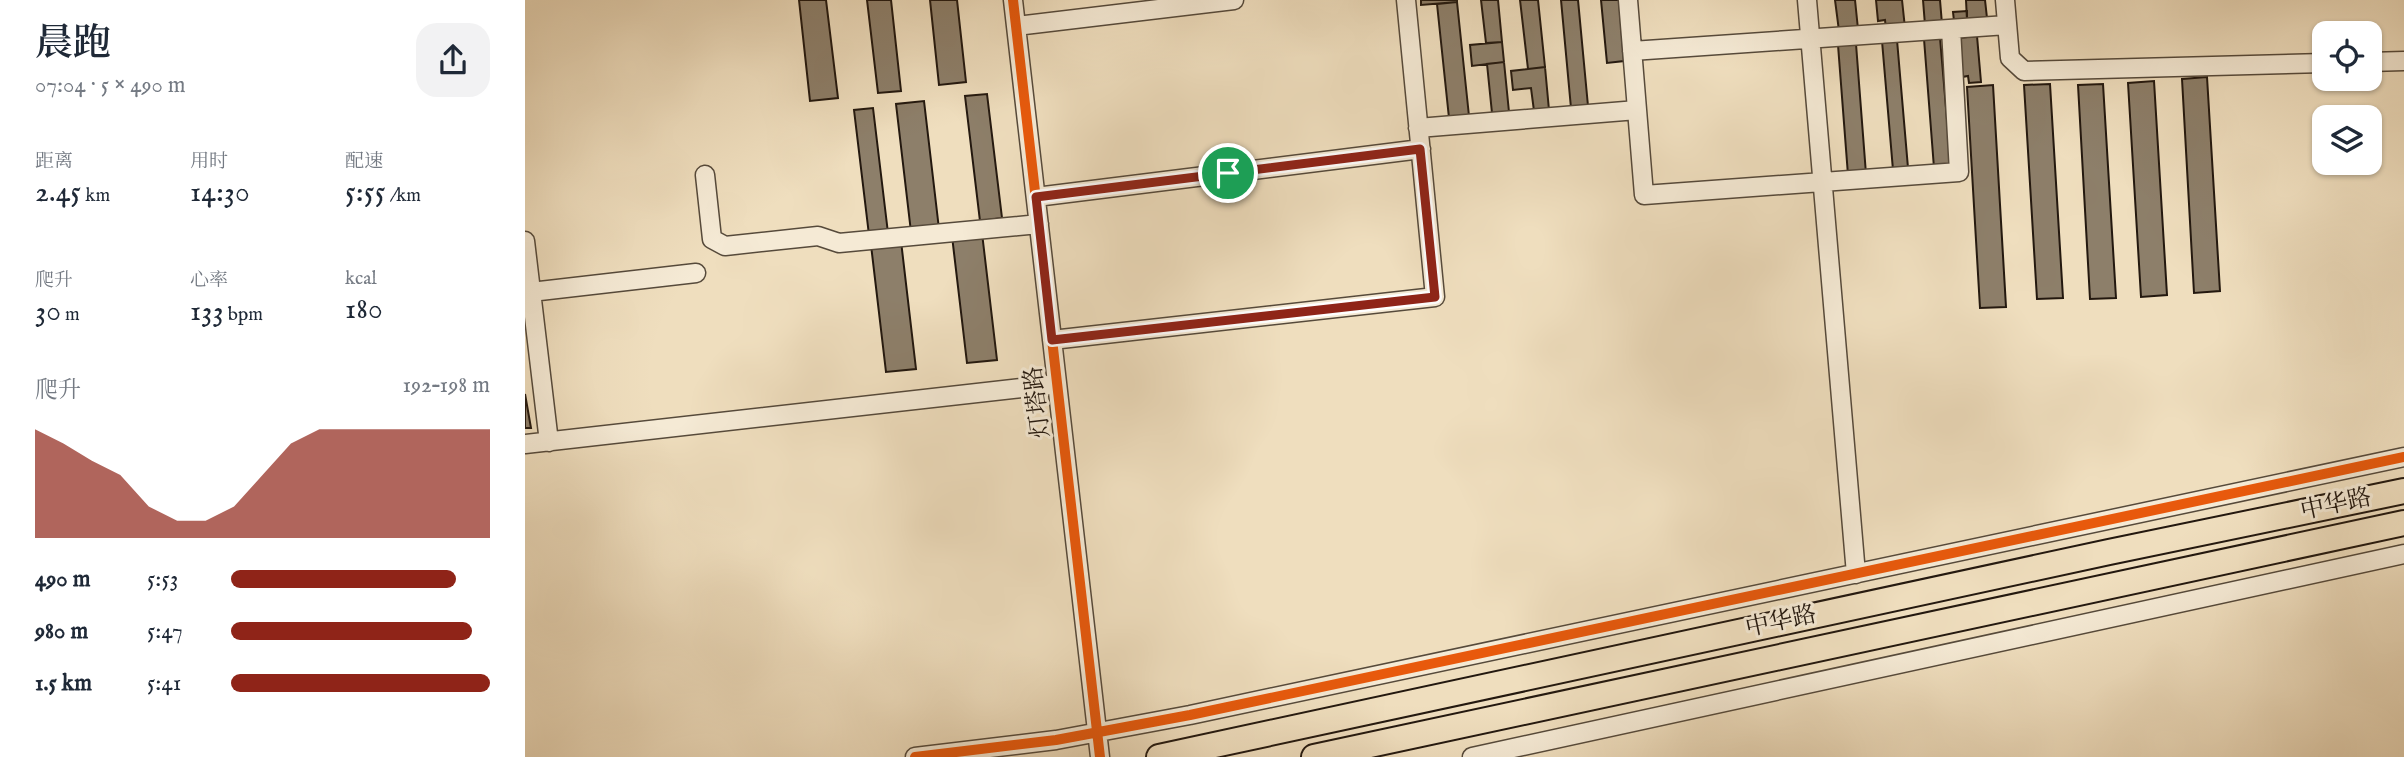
<!DOCTYPE html>
<html lang="zh">
<head>
<meta charset="utf-8">
<style>
  :root { --surface:#fff; --page:#f2f2f3; --text:#1f2937; --muted:#747a83; --accent:#8f2418 }
  body { margin:0; font-family:"IM FELL English","Noto Serif SC",serif; background:var(--page); color:var(--text); height:100vh; display:flex; flex-direction:column; font-size:26px; white-space:nowrap }
  * { box-sizing:border-box; margin:0 }
  p { font-size:23px; color:var(--muted) }
  .icon { flex:none; width:38px; height:38px; fill:none; stroke:currentColor; stroke-width:2; stroke-linecap:round; stroke-linejoin:round }
  .map { position:relative; flex:1; overflow:hidden }
  .sheet { display:flex; flex-direction:column; background:var(--surface); width:525px }
  .sheet>* { flex:none }
  .tools { position:absolute; left:1787px; top:21px; display:grid; gap:14px }
  .tools a { display:grid; place-items:center; width:70px; height:70px; border-radius:14px; background:var(--surface); box-shadow:0 2px 5px #0004; font-size:35px }
  .pin { position:absolute; display:grid; place-items:center; width:60px; height:60px; color:#fff; margin:-30px; border:4px solid #fff; border-radius:50%; box-shadow:0 2px 7px #0007 }
  .round { display:grid; place-items:center; flex:none; width:74px; height:74px; border-radius:21px; background:var(--page) }
  .overview { display:flex; align-items:center; justify-content:space-between; height:119px; padding:0 35px }
  h1 { font-size:38px; font-weight:600; line-height:52px }
  .stats { display:grid; grid-template-columns:repeat(3,1fr); gap:10px; height:119px; padding:7px 35px }
  .stats div { display:grid; align-content:center }
  .stats b { font-size:30px; font-weight:600 }
  .stats small { font-size:19px; font-weight:400 }
  .stats p { font-size:19px }
  .chart { height:196px; padding:14px 35px }
  .chart p { display:flex; justify-content:space-between }
  .chart svg { width:100%; height:126px; margin-top:7px; fill:var(--accent); opacity:.7 }
  ul { padding:0 35px; list-style:none; font-size:23px }
  li { display:grid; grid-template-columns:112px 84px 1fr; align-items:center; height:52px }
  li i { height:18px; border-radius:9px; background:var(--accent) }
  main { display:flex; flex:1; min-height:0 }
  .map>svg:first-child { display:block }
  .building { fill:#8d7f6a; stroke:#23180f; stroke-width:2 }
  .lines { fill:none; stroke-linecap:round; stroke-linejoin:round }
  .minor-casing { stroke:#564a3b; stroke-width:21 }
  .highway-casing { stroke:#23180f; stroke-width:28 }
  .minor { stroke:#f5ead5; stroke-width:18 }
  .highway { stroke:#efdebe; stroke-width:24 }
  .cycleway-casing { stroke:#f5ead5; stroke-width:15 }
  .cycleway { stroke:#e8590c; stroke-width:10 }
  .route-casing { stroke:#fff; stroke-width:14 }
  .route { stroke:#8f2418; stroke-width:9 }
  .labels { text-anchor:middle; dominant-baseline:central; stroke-width:6; stroke-linejoin:round; paint-order:stroke }
  .street-label { font-size:24px; fill:#23180f; stroke:#f5ead5 }
</style>
</head>
<body>
<main>
<section class="sheet">
<div class="overview"><div><h1>晨跑</h1><p>07:04 · 5 × 490 m</p></div><a class="round"><svg class="icon" aria-label="share" viewBox="0 0 24 24"><path d="M12 15V3M7 8l5-5 5 5M5 13v7h14v-7"/></svg></a></div>
<div class="stats">
<div><p>距离</p><b>2.45<small> km</small></b></div>
<div><p>用时</p><b>14:30</b></div>
<div><p>配速</p><b>5:55<small> /km</small></b></div>
</div>
<div class="stats">
<div><p>爬升</p><b>30<small> m</small></b></div>
<div><p>心率</p><b>133<small> bpm</small></b></div>
<div><p>kcal</p><b>180</b></div>
</div>
<div class="chart"><p><span>爬升</span>192–198 m</p>
<svg viewBox="0 0 160 44" preserveAspectRatio="none"><path d="M0 44V6L10 11L20 17L30 22L40 33L50 38L60 38L70 33L80 22L90 11L100 6L110 6L120 6L130 6L140 6L150 6L160 6V44z"/></svg>
</div>
<ul>
<li><b>490 m</b>5:53<i style="width:87%"></i></li>
<li><b>980 m</b>5:47<i style="width:93%"></i></li>
<li><b>1.5 km</b>5:41<i style="width:100%"></i></li>
</ul>
</section>
<div class="map">
<svg width="1879" height="757" viewBox="0 0 1879 757">
  <rect width="100%" height="100%" fill="#efdebe"/>
  <filter id="stains"><feTurbulence type="fractalNoise" baseFrequency=".00286" numOctaves="4"/><feColorMatrix values="0 0 0 0 .2 0 0 0 0 .09 0 0 0 0 .02 0 0 0 .5 -.17"/></filter>
  <radialGradient id="worn" r=".72"><stop offset=".6" stop-color="#630" stop-opacity="0"/><stop offset="1" stop-color="#630" stop-opacity=".3"/></radialGradient>
  <!-- building -->
  <path class="building" d="M274 0H301L313 98 285 101Z
    M342 0H366L376 91 353 93Z
    M405 0H432L441 82 414 85Z
    M896 0H932V2L896 5Z
    M956 0H973L977 42 961 43Z
    M995 0H1013L1020 67 1003 69Z
    M1036 0H1053L1063 106 1046 108Z
    M1076 0H1094L1099 61 1082 63Z
    M1310 0H1330L1333 29 1314 31Z
    M1351 0H1377L1380 28 1361 29 1360 20 1353 21Z
    M1398 0H1415L1417 24 1400 25Z
    M1441 0H1460L1462 18 1442 20Z
    M932 2 944 116 924 118 912 4Z
    M1442 11V20L1429 21 1428 12Z
    M1452 36 1456 82 1444 83 1443 76 1437 77 1433 38Z
    M1415 38 1426 166 1409 168 1399 39Z
    M1372 40 1383 168 1368 170 1357 41Z
    M977 42 979 62 947 66 945 45Z
    M1331 44 1341 174 1323 175 1313 45Z
    M979 62 984 112 967 113 962 64Z
    M1020 67 1024 110 1009 111 1006 88 988 90 986 71Z
    M1682 77 1695 291 1669 293 1657 79Z
    M1629 81 1642 295 1616 297 1603 83Z
    M1525 84 1538 298 1512 299 1499 85Z
    M1578 84 1591 298 1565 299 1553 85Z
    M1468 85 1481 307 1455 308 1442 87Z
    M462 94 477 218 455 221 440 96Z
    M399 101 414 229 386 232 371 104Z
    M348 108 363 233 344 235 329 110Z
    M457 233 472 360 442 363 427 236Z
    M376 241 391 369 361 372 346 245Z
    M0 394 6 428H0Z"/>
  <g class="lines">
    <defs>
      <path id="minor" d="M488 0 575 757
        M1103 0 1119 195 1434 172 1426 29
        M1282 0 1331 574
        M1480 0 1485 58 1499 71 1799 63
        M491 26 709 0
        M1107 51 1482 25
        M1844 62 1879 61
        M893 128 1112 110
        M180 175 187 239 200 246 293 236 314 243 514 224
        M511 197 896 149
        M0 241 24 442
        M6 292 171 273
        M527 340 910 297 881 0
        M0 444 532 384
        M390 757 531 740 665 715 1879 457
        M947 757 1879 554"/>
      <path id="highway" d="M634 757 1584 552 1879 491
        M789 757 1879 523"/>
    </defs>
    <!-- minor casing -->
    <use href="#minor" class="minor-casing"/>
    <!-- highway casing -->
    <use href="#highway" class="highway-casing"/>
    <!-- minor -->
    <use href="#minor" class="minor"/>
    <!-- highway -->
    <use href="#highway" class="highway"/>
    <defs>
      <path id="cycleway" d="M488 0 575 757
        M390 757 531 740 665 715 1879 457"/>
    </defs>
    <!-- cycleway casing -->
    <use href="#cycleway" class="cycleway-casing"/>
    <!-- cycleway -->
    <use href="#cycleway" class="cycleway"/>
  </g>
  <g class="lines">
    <defs>
      <path id="route" d="M895 149 910 297 527 340 511 197Z"/>
    </defs>
    <!-- route casing -->
    <use href="#route" class="route-casing"/>
    <!-- route -->
    <use href="#route" class="route"/>
  </g>
  <g class="labels">
    <!-- street labels -->
    <g class="street-label">
      <text transform="translate(513 402) rotate(-97)">灯塔路</text>
      <text transform="translate(1811 505) rotate(-12)">中华路</text>
      <text transform="translate(1256 622) rotate(-12)">中华路</text>
    </g>
  </g>
  <rect width="100%" height="100%" filter="url(#stains)"/>
  <rect width="100%" height="100%" fill="url(#worn)"/>
</svg>
<div class="tools">
<a><svg class="icon" aria-label="locate" viewBox="0 0 24 24"><circle cx="12" cy="12" r="6"/><path d="M12 2v4M12 18v4M2 12h4M18 12h4"/></svg></a>
<a><svg class="icon" aria-label="layers" viewBox="0 0 24 24"><path d="M12 4l9 5-9 5-9-5zM3 14l9 5 9-5"/></svg></a>
</div>
<div class="pin" style="left:703px;top:173px;background:#1e9e55"><svg class="icon" aria-label="arrive" viewBox="0 0 24 24"><path d="M6 21V4h12l-3 4 3 4H6"/></svg></div>
</div>
</main>
</body>
</html>
